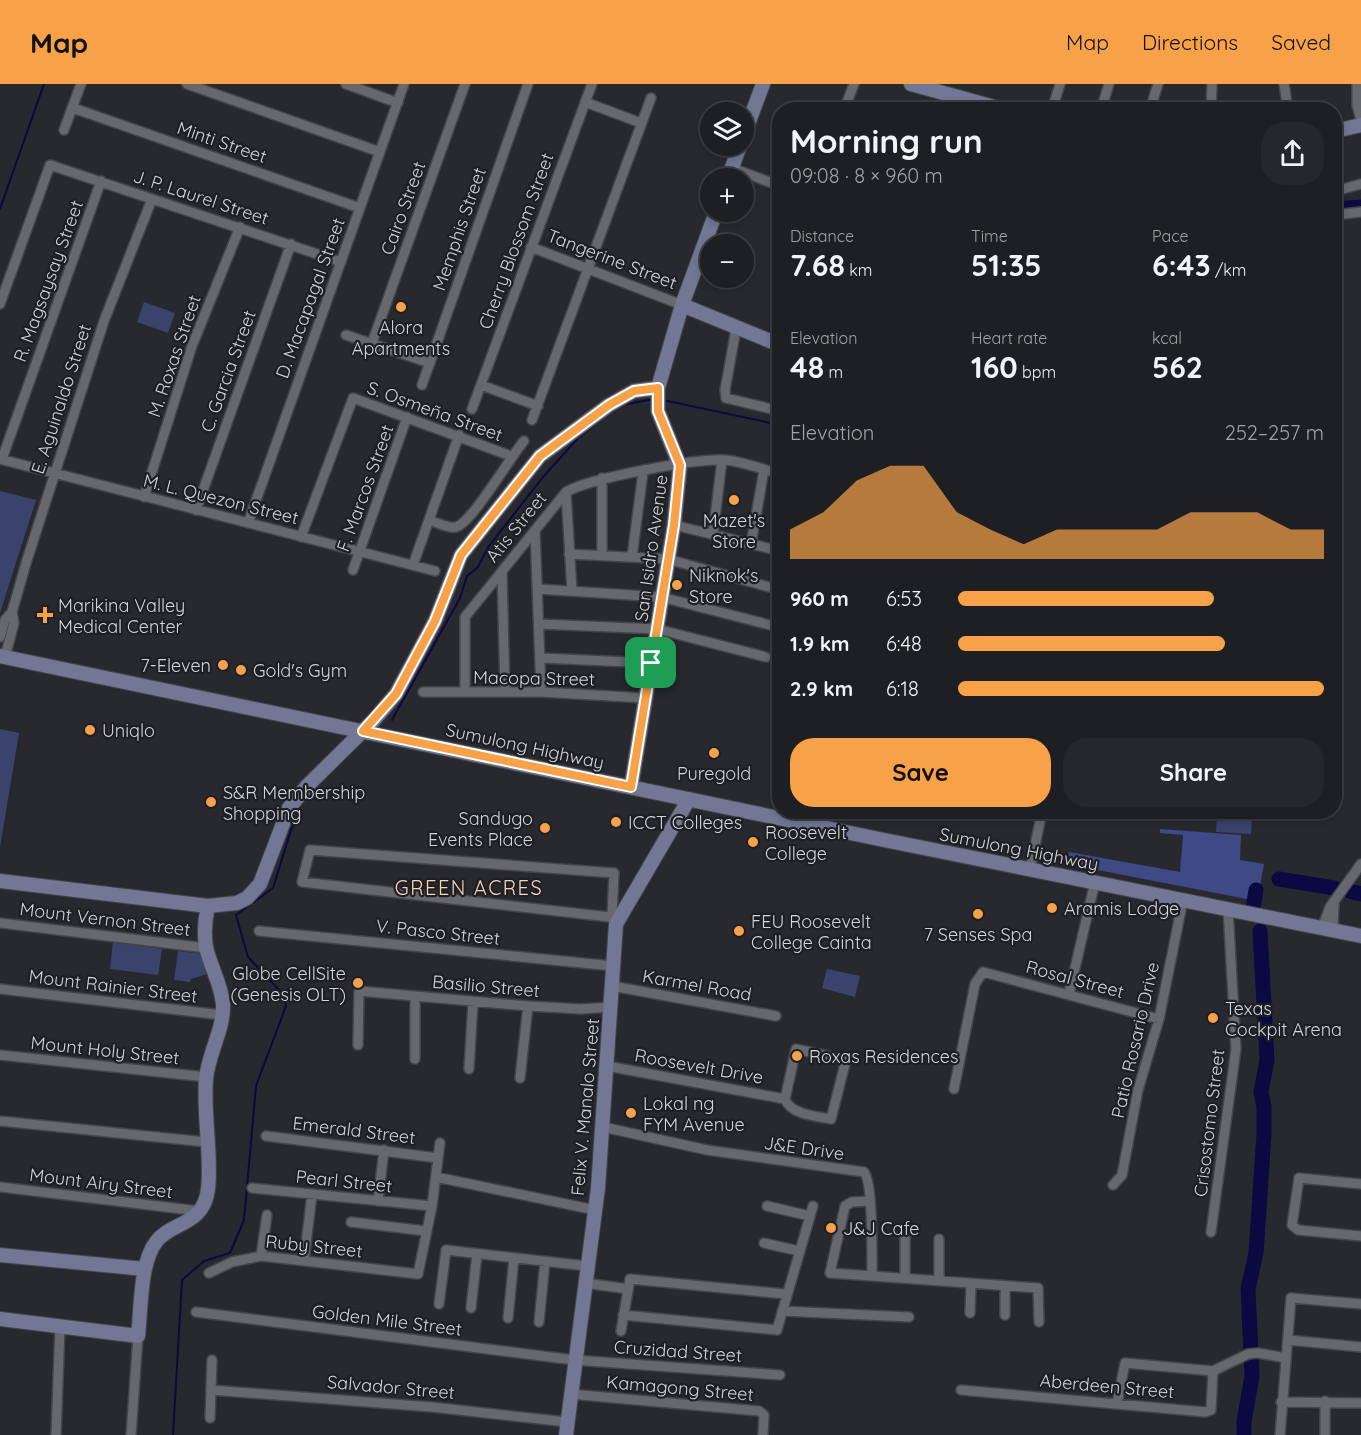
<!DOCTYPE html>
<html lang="en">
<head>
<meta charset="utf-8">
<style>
  :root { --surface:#1e1f22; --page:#26272a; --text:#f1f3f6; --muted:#a1a2a5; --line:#3c3d40; --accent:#f7a148 }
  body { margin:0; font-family:Quicksand,sans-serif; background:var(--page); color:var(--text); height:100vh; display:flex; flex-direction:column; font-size:22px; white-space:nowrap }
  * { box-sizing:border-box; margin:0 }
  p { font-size:20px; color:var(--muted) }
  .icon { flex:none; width:33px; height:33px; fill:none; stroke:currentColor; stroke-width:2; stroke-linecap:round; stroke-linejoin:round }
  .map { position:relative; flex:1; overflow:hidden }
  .sheet { position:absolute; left:772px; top:18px; width:570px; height:717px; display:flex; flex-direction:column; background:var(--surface); border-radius:24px; box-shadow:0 3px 9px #0003,0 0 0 2px var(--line) }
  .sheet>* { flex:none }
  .fabs { position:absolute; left:700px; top:18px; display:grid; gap:12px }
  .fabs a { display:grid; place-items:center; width:54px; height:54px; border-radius:50%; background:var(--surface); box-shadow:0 3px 9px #0003,0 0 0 2px var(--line); font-size:30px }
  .pin { position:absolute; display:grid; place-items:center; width:51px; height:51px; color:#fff; margin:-26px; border-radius:12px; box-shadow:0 3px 9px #0006 }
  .round { display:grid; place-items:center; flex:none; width:63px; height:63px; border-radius:24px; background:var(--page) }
  .head { display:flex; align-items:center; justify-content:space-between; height:102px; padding:0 18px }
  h1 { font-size:33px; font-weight:700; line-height:45px }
  .metrics { display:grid; grid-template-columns:repeat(3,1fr); gap:9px; height:102px; padding:6px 18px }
  .metrics div { display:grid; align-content:center }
  .metrics b { font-size:30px; font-weight:700 }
  .metrics small { font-size:16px; font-weight:400 }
  .metrics p { font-size:16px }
  .chart { height:168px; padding:12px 18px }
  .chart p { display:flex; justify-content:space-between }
  .chart svg { width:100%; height:108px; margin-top:6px; fill:var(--accent); opacity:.7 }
  .action { display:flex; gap:12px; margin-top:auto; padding:12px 18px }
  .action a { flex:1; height:69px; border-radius:24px; background:var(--accent); color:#111; font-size:24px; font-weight:700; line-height:69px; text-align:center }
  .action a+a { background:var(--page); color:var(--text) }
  ul { padding:0 18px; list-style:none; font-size:20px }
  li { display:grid; grid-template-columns:96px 72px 1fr; align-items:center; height:45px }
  li i { height:15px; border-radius:8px; background:var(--accent) }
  header { display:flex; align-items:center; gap:36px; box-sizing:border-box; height:84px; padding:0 30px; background:var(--accent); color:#111 }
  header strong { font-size:28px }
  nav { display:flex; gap:33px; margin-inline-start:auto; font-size:21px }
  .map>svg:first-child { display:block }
  .green { fill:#3a436b }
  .forest { fill:#3e4986 }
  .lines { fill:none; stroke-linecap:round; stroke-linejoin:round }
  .stream { stroke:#0b0942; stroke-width:2 }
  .river { stroke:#0b0942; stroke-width:15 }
  .street-casing { stroke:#444548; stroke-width:12 }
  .secondary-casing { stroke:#444548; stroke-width:16 }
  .street { stroke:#67686e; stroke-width:9 }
  .secondary { stroke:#717794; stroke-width:14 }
  .route-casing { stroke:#fff; stroke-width:12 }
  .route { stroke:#f7a148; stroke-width:8 }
  .poi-dot { fill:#f7a148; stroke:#1e1f24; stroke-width:2 }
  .labels { text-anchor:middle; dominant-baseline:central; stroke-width:4.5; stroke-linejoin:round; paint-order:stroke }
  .street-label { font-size:18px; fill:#d4d5d8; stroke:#1e1f24 }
  .poi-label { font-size:18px; fill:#d4d5d8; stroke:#1e1f24; text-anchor:start }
  .neighbourhood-label { font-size:20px; letter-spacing:1.5px; fill:#fbd6b5; stroke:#1e1f24 }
</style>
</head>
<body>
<header>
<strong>Map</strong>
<nav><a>Map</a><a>Directions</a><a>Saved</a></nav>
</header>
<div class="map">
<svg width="1361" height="1351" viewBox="0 0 1361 1351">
  <rect width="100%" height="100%" fill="#28292e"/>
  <!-- green -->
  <path class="green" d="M144 218 175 229 168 249 137 238Z
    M0 407 36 416 0 529Z
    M0 645 19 649 0 763Z
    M1217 732 1252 734 1251 750 1216 748Z
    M113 858 162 865 158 891 110 885Z
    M178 867 203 870 210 889 191 895 190 898 174 896Z
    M827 885 860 892 855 913 822 904Z"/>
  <!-- forest -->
  <path class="forest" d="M1160 745 1241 751 1240 776 1264 780 1257 817 1067 780 1069 768 1180 788 1183 751 1160 749Z"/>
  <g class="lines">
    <!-- stream -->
    <path class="stream" d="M0 125 44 0
      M663 316 780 341
      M622 321 654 315
      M392 636 460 514 467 492 478 483 489 462 543 393 578 354 607 331
      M173 1351 182 1196 204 1177 230 1169 244 1136 256 1002 286 922 282 909 248 873 236 831 273 804 291 746 300 728"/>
    <!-- river -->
    <path class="river" d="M1335 125 1361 123
      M1279 795 1334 804
      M1349 807 1361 810
      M1254 819 1256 806
      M1244 1351V1338L1252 1292 1248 1205 1256 1169 1264 1050V1023L1261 1008 1267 976 1260 847"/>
    <defs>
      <path id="street" d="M187 0 380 68
        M346 0 398 19
        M1284 0 1288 26
        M1357 0V21L1361 36
        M585 18 641 39
        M73 24 360 124
        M844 26 854 0
        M1052 26 1060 0
        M1101 26 1109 0
        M1150 26 1158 0
        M1211 26 1212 0
        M64 46 81 0
        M732 84 780 102
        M774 100 780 84
        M1335 107 1361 100
        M1335 131 1361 128
        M531 163 682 221
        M0 220 50 81 341 178
        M736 245 725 306 726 314 780 327
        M346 251 430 279
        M372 259 465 0
        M422 301 528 0
        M481 301 538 322
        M472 325 592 0
        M532 336 651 14
        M0 375 435 487
        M2 375 101 97
        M602 394V471
        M566 408 572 507
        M144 413 192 262 240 143
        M196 426 291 160
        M429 436C436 438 449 445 456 443 472 439 510 373 524 357
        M248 439 404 0
        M674 441 780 467
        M535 446 541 608
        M713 450 722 376
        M301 453 353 314 511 372
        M751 460 764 386
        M569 470 667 475 780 506
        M632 473 643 388
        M413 481 459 351
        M353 486 407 333
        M502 488 505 608
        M538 505 661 513 774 542 780 521
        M539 540 657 545 766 573
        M0 553 5 536 12 528
        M5 573 14 539 12 528 27 476 104 237 152 115
        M541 574 651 579
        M423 608H541L645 614
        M465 608V533L566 408C590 394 698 374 726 376 744 378 762 385 780 390
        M1030 785 1042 728
        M612 832 614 789 310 766 302 798 618 834
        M0 839 206 864
        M1322 844 1330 823 1361 780
        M1333 846 1334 819
        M259 847 613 882
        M612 902 776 932
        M0 905 222 931
        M1069 910 1095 798
        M358 961 359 907 528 922 581 925 611 923
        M796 965 846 976 831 1035C816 1032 791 1031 785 1015Z
        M0 971 206 993
        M415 975V912
        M607 982 785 1015
        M469 985 473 918
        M520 994 528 922
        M954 1005 975 900 983 888 1159 935
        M0 1037 206 1058
        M603 1043 707 1066 864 1088C873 1098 872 1173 872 1191
        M266 1052 438 1074
        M436 1093 595 1126
        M1361 1100 1299 1094 1292 1141 1298 1146 1361 1152
        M1113 1101 1122 1091 1138 1006 1159 935 1183 816
        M0 1103 199 1127
        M252 1104 432 1122
        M378 1117 384 1066
        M870 1117 852 1118 845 1122 830 1189 1038 1204 1039 1238
        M767 1122 810 1132
        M351 1138 426 1147
        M1211 1148 1236 965 1228 825
        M764 1159 799 1167
        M261 1172 267 1131
        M304 1176 312 1110
        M209 1189 232 1178 261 1172 418 1190 432 1122 440 1059
        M905 1194V1154
        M939 1197V1155
        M585 1199 628 1205
        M439 1220 446 1166 587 1182
        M471 1224 477 1170
        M782 1227 909 1233
        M196 1228 574 1276 780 1291
        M970 1229 971 1200
        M623 1231 777 1246 813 1122
        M1005 1231V1203
        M508 1234 514 1174
        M539 1238 545 1178
        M621 1247 630 1195 785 1210
        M1288 1256 1361 1263
        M211 1306 432 1323 567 1338
        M961 1306 1205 1328 1211 1326 1213 1287
        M570 1310 759 1327 764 1331 763 1351
        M1325 1317V1351
        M1281 1318 1361 1319
        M1117 1320 1125 1279 1213 1287 1248 1270 1258 1269 1286 1274
        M210 1334 212 1276
        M56 1351 60 1242
        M131 1351 138 1252
        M1280 1351 1291 1214 1361 1220"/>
      <path id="secondary" d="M911 0 1005 26
        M1335 47 1361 41
        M744 51 763 0
        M728 94 740 62
        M682 221 780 261
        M0 572 884 756 1361 852
        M631 703 674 441 680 382 658 327V304L682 221 716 128
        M0 797 208 822 237 819 247 814 260 800 289 724 307 702 374 636 396 610 435 537 461 471 540 372 609 321 634 307 658 304
        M0 1171 145 1185
        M0 1235 138 1252C141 1226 140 1178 156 1158 170 1138 204 1142 208 1105 212 1071 203 1031 206 995 208 970 224 946 223 920 221 899 210 882 206 863 204 850 205 835 208 822
        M566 1351 598 1104 616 840 689 715"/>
    </defs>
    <!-- street casing -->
    <use href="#street" class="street-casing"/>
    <!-- secondary casing -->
    <use href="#secondary" class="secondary-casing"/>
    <!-- street -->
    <use href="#street" class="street"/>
    <!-- secondary -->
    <use href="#secondary" class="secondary"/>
  </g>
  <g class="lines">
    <defs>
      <path id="route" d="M658 304V327L680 381 674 441 631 703 363 647 396 610 435 537 461 471 540 372 609 321 634 307Z"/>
    </defs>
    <!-- route casing -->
    <use href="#route" class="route-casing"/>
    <!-- route -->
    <use href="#route" class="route"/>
  </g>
  <!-- markers -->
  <g class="poi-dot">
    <circle cx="401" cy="223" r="6"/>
    <circle cx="734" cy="416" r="6"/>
    <circle cx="677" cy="501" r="6"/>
    <path d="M42 522h6v6h6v6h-6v6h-6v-6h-6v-6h6z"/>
    <circle cx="223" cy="581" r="6"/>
    <circle cx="241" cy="586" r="6"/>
    <circle cx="90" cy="646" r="6"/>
    <circle cx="714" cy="669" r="6"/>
    <circle cx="211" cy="718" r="6"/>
    <circle cx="616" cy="738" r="6"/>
    <circle cx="545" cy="744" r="6"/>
    <circle cx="753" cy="758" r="6"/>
    <circle cx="1052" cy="824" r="6"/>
    <circle cx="978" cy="830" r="6"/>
    <circle cx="739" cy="847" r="6"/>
    <circle cx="358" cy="899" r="6"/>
    <circle cx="1213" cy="934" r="6"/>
    <circle cx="797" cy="972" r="6"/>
    <circle cx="631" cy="1029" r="6"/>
    <circle cx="831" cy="1144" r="6"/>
  </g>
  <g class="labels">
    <!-- street labels -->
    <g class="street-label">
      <text transform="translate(222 58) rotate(19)">Minti Street</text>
      <text transform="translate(201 113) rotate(18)">J. P. Laurel Street</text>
      <text transform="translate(403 124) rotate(-70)">Cairo Street</text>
      <text transform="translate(459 145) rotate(-71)">Memphis Street</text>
      <text transform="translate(516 157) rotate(-70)">Cherry Blossom Street</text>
      <text transform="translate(612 175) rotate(21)">Tangerine Street</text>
      <text transform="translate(48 197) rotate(-70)">R. Magsaysay Street</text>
      <text transform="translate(310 214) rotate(-70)">D. Macapagal Street</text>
      <text transform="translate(174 272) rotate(-71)">M. Roxas Street</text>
      <text transform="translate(228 287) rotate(-70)">C. Garcia Street</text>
      <text transform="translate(61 315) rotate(-72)">E. Aguinaldo Street</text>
      <text transform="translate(435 327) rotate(20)">S. Osmeña Street</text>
      <text transform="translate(365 404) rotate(-70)">F. Marcos Street</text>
      <text transform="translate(221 415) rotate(14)">M. L. Quezon Street</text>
      <text transform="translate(516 443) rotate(-51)">Atis Street</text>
      <text transform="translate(651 464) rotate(-82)">San Isidro Avenue</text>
      <text transform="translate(534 594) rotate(1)">Macopa Street</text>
      <text transform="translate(525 662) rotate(12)">Sumulong Highway</text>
      <text transform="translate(1019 765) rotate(11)">Sumulong Highway</text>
      <text transform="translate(105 835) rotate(7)">Mount Vernon Street</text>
      <text transform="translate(438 848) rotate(6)">V. Pasco Street</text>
      <text transform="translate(1075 895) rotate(15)">Rosal Street</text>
      <text transform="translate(697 901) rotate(10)">Karmel Road</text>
      <text transform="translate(113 902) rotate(7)">Mount Rainier Street</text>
      <text transform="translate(486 902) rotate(5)">Basilio Street</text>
      <text transform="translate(1135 956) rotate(-77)">Patio Rosario Drive</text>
      <text transform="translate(105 966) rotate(6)">Mount Holy Street</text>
      <text transform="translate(699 982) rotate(10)">Roosevelt Drive</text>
      <text transform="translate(585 1023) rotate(-85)">Felix V. Manalo Street</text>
      <text transform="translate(1209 1039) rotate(-83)">Crisostomo Street</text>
      <text transform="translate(354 1046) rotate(7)">Emerald Street</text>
      <text transform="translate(804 1064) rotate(8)">J&amp;E Drive</text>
      <text transform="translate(344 1097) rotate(6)">Pearl Street</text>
      <text transform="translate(101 1099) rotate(7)">Mount Airy Street</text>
      <text transform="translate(314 1162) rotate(6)">Ruby Street</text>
      <text transform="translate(387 1236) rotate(7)">Golden Mile Street</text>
      <text transform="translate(678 1267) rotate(4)">Cruzidad Street</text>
      <text transform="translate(1107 1302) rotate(5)">Aberdeen Street</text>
      <text transform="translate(391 1303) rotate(5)">Salvador Street</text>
      <text transform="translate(680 1304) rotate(5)">Kamagong Street</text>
    </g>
    <!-- poi labels -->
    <g class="poi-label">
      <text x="401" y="243" text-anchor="middle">Alora<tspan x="401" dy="21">Apartments</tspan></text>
      <text x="734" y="436" text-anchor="middle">Mazet's<tspan x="734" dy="21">Store</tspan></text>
      <text x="689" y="491">Niknok's<tspan x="689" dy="21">Store</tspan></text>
      <text x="58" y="521">Marikina Valley<tspan x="58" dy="21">Medical Center</tspan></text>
      <text x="211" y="581" text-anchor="end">7-Eleven</text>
      <text x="253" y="586">Gold's Gym</text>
      <text x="102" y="646">Uniqlo</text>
      <text x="714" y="689" text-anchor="middle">Puregold</text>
      <text x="223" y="708">S&amp;R Membership<tspan x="223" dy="21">Shopping</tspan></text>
      <text x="533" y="734" text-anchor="end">Sandugo<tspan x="533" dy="21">Events Place</tspan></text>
      <text x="628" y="738">ICCT Colleges</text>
      <text x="765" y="748">Roosevelt<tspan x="765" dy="21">College</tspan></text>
      <text x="1064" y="824">Aramis Lodge</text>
      <text x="751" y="837">FEU Roosevelt<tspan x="751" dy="21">College Cainta</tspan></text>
      <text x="978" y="850" text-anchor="middle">7 Senses Spa</text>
      <text x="346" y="889" text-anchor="end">Globe CellSite<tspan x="346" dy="21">(Genesis OLT)</tspan></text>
      <text x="1225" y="924">Texas<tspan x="1225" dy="21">Cockpit Arena</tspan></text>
      <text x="809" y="972">Roxas Residences</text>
      <text x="643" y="1019">Lokal ng<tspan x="643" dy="21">FYM Avenue</tspan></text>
      <text x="843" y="1144">J&amp;J Cafe</text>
    </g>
    <!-- neighbourhood labels -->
    <g class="neighbourhood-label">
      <text x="469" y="803">GREEN ACRES</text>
    </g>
  </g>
</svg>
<div class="fabs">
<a><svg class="icon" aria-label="layers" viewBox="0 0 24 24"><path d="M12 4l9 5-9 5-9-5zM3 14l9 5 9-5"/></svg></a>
<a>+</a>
<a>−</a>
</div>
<div class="pin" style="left:651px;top:579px;background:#1e9e55"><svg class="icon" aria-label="arrive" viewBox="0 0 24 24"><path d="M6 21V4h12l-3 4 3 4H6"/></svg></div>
<section class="sheet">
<div class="head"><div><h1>Morning run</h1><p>09:08 · 8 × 960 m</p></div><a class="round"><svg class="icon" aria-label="share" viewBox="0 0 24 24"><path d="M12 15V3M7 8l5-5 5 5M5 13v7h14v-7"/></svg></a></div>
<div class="metrics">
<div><p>Distance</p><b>7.68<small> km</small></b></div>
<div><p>Time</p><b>51:35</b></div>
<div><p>Pace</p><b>6:43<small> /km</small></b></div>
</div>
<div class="metrics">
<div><p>Elevation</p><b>48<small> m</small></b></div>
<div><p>Heart rate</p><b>160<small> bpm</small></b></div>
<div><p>kcal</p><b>562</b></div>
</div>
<div class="chart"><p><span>Elevation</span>252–257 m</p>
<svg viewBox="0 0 160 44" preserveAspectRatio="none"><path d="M0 44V32L10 25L20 12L30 6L40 6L50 25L60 32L70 38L80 32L90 32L100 32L110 32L120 25L130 25L140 25L150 32L160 32V44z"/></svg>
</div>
<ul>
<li><b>960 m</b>6:53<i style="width:70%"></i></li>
<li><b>1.9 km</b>6:48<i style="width:73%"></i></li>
<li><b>2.9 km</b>6:18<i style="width:100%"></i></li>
</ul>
<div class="action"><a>Save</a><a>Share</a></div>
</section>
</div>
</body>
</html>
